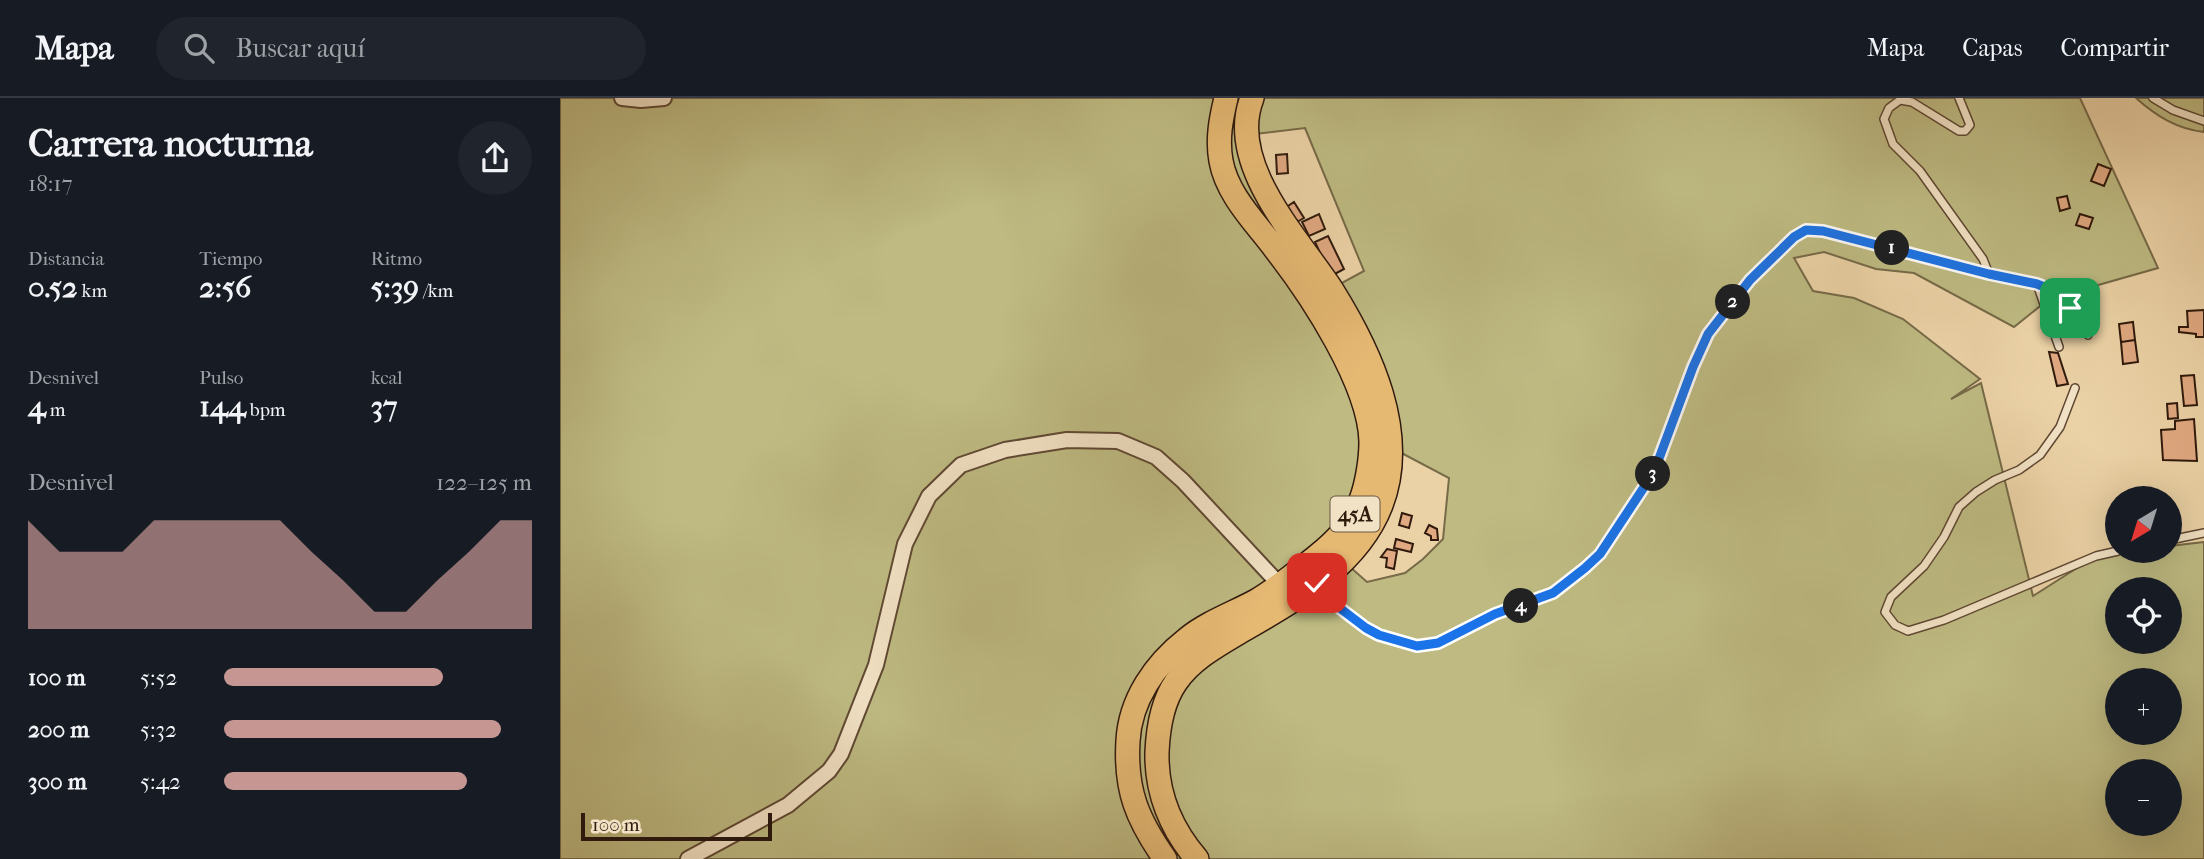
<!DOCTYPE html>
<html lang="es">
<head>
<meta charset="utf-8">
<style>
  :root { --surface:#171b24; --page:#20242c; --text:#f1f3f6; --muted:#9ea1a6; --line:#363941; --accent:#c59692 }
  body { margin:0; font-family:"IM FELL French Canon",serif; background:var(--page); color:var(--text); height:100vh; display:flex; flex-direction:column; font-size:26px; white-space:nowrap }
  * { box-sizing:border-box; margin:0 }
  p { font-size:23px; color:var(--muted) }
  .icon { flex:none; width:38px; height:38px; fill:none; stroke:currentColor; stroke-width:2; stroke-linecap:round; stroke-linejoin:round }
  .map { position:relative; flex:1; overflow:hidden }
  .sheet { display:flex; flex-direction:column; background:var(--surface); width:560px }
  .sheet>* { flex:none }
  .needle { width:46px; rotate:218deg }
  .fabs { position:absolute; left:1545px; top:388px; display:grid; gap:14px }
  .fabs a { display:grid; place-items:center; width:77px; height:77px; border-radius:50%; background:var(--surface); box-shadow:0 7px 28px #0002; font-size:35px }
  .scale { position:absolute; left:21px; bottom:18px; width:191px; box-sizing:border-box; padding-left:7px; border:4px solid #301a0d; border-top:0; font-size:19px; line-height:24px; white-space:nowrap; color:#301a0d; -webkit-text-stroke:5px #f2e2c5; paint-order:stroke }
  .pin { position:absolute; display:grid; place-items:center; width:60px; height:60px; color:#fff; margin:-30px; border-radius:14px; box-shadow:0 4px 10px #0006 }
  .km { position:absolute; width:35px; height:35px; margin:-18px; border-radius:50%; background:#222; color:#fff; font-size:19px; line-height:35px; text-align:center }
  .round { display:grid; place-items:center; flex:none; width:74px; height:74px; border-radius:37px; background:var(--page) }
  .overview { display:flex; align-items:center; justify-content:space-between; height:119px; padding:0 28px }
  h1 { font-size:38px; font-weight:700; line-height:52px }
  .metrics { display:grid; grid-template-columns:repeat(3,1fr); gap:10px; height:119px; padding:7px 28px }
  .metrics div { display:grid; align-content:center }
  .metrics b { font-size:30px; font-weight:700 }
  .metrics small { font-size:19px; font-weight:400 }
  .metrics p { font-size:19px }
  .chart { height:196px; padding:14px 28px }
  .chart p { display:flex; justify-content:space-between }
  .chart svg { width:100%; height:126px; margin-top:7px; fill:var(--accent); opacity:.7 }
  ul { padding:0 28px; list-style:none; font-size:23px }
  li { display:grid; grid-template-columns:112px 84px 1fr; align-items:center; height:52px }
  li i { height:18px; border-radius:9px; background:var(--accent) }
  header { display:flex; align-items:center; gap:42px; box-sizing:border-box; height:98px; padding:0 35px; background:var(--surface); border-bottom:2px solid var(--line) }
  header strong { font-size:33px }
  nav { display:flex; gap:38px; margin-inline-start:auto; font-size:24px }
  .search { width:490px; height:63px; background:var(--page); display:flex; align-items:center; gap:18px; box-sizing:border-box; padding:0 24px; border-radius:38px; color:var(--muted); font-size:26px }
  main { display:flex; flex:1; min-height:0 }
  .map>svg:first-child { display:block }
  .green { fill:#beba82; stroke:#776a48; stroke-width:2; fill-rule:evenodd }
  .building { fill:#e0a981; stroke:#301a0d; stroke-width:2 }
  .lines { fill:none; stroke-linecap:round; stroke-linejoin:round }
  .service-casing { stroke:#5f4833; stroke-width:10 }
  .minor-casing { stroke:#5f4833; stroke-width:18 }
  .trunk-casing { stroke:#301a0d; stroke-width:26 }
  .service { stroke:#f2e2c5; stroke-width:7 }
  .minor { stroke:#f2e2c5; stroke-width:14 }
  .trunk { stroke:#e6b973; stroke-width:23 }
  .route-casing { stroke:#fff; stroke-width:14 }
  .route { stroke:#1a73e8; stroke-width:9 }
  .labels { text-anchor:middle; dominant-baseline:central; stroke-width:5; stroke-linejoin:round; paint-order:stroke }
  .shield { fill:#f2e2c5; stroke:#6a5644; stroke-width:2 }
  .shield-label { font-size:21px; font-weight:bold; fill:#301a0d }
</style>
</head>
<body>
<header>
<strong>Mapa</strong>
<div class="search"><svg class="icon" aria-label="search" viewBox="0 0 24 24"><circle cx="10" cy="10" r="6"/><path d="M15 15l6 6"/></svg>Buscar aquí</div>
<nav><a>Mapa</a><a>Capas</a><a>Compartir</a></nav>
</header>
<main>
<section class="sheet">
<div class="overview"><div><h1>Carrera nocturna</h1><p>18:17</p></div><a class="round"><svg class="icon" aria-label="share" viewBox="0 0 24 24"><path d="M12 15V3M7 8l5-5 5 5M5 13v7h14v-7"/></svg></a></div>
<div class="metrics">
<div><p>Distancia</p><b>0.52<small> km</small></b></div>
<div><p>Tiempo</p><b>2:56</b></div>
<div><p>Ritmo</p><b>5:39<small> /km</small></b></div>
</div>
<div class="metrics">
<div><p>Desnivel</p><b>4<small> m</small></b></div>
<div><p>Pulso</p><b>144<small> bpm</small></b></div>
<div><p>kcal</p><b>37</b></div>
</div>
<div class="chart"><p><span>Desnivel</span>122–125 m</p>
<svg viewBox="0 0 160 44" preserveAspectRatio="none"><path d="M0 44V6L10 17L20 17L30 17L40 6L50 6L60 6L70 6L80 6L90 17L100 27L110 38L120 38L130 27L140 17L150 6L160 6V44z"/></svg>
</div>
<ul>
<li><b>100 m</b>5:52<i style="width:71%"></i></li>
<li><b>200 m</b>5:32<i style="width:90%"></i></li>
<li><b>300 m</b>5:42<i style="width:79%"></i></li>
</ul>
</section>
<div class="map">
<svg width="1644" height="761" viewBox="0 0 1644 761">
  <rect width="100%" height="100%" fill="#ebd2a6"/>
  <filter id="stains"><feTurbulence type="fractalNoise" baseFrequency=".00286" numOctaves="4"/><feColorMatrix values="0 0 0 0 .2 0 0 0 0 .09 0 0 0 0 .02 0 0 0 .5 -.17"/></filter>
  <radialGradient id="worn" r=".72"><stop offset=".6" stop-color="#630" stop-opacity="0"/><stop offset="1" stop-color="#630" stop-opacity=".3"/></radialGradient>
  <!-- green -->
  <path class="green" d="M0 0H1520L1598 170 1489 201 1454 229 1354 175 1316 171 1264 154 1234 160 1253 193 1294 200 1343 221 1420 281 1391 301 1421 285 1473 498 1536 458 1573 453H1610V448L1644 444V761H0ZM745 30 804 173 771 191 686 37ZM832 350 889 380 883 441 863 461 845 475 807 484 781 461ZM1558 492H1610V544H1558ZM1558 583H1610V635H1558ZM1558 674H1610V726H1558Z
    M1576 0H1644V34C1617 31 1596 18 1576 0Z"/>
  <!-- building -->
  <path class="building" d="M727 56 728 75 717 76 716 57Z
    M1538 66 1551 71 1544 88 1531 83Z
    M1507 98 1510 110 1500 113 1497 100Z
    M734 104 744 120 735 125 725 110Z
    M759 116 765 131 749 138 742 124Z
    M1520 116 1533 120 1529 131 1516 127Z
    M768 138 784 171 771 178 755 144Z
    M1644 212V239H1636V236L1619 234V229H1628L1627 213Z
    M1573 224 1575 242 1561 244 1559 226Z
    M1575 242 1578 264 1563 266 1561 244Z
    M1489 254 1498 255 1508 286 1497 288Z
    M1634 277 1637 307 1624 308 1621 278Z
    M1617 305 1618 320 1608 321 1607 306Z
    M1634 321 1637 363 1603 362 1601 332 1615 331V323Z
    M842 415 852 418 849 430 839 427Z
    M869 427 877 431 878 442H871V438L865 435Z
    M836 441 853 446 851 454 834 450Z
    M827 451 837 453 834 471 826 469 827 460 821 459Z"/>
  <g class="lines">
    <defs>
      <path id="service" d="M1399 0 1410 27 1405 33H1399L1352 4 1340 2 1329 10 1324 21 1333 46 1360 73 1423 161 1429 176 1477 186 1497 194 1528 237
        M1593 0 1613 12 1644 23
        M1477 186 1499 249
        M1515 290 1500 329 1480 357 1459 372 1435 382 1416 394 1399 409 1384 439 1364 468 1331 499 1325 514 1335 527 1348 533 1384 522 1536 458 1558 453
        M1610 442 1644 435
        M759 487 781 511 806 530 819 537 857 548 878 546 935 516 993 495 1025 470 1040 456 1094 374 1133 269 1148 236 1190 182 1234 139 1246 132 1263 133 1322 147 1429 176"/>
      <path id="minor" d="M62 0 81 2 104 0
        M128 761 228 707 269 673 281 656 316 567 345 446 369 398 401 367 445 352 507 342 558 343 596 359 623 383 719 486"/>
      <path id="trunk" d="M605 761C577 721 565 692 568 643 570 602 595 566 627 541 646 525 674 515 696 503 717 491 737 474 756 459 776 443 792 427 801 402 807 386 811 362 811 344 810 286 751 197 716 152 696 125 667 97 661 63 657 41 661 21 666 0
        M637 761C611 731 596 694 597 654 598 631 602 604 616 584 631 562 656 548 678 535 733 503 797 469 821 407 849 335 810 253 772 192 738 140 666 66 692 0"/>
    </defs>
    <!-- service casing -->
    <use href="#service" class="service-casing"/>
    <!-- minor casing -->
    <use href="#minor" class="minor-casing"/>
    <!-- trunk casing -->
    <use href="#trunk" class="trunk-casing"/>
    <!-- service -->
    <use href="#service" class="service"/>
    <!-- minor -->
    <use href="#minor" class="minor"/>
    <!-- trunk -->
    <use href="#trunk" class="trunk"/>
  </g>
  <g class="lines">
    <defs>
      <path id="route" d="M757 485 781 511 806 530 819 537 857 548 878 545 935 516 993 495 1025 470 1040 456 1094 374 1133 269 1148 236 1190 182 1234 139 1246 132 1263 133 1429 176 1477 186 1497 194 1510 210"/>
    </defs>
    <!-- route casing -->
    <use href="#route" class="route-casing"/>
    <!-- route -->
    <use href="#route" class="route"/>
  </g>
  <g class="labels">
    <!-- shield labels -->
    <rect class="shield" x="770.5" y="398.5" width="49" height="35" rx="5"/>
    <g class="shield-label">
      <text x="795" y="416">45A</text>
    </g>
  </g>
  <rect width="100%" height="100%" filter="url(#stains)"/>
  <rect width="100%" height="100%" fill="url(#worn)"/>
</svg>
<div class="fabs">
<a><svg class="needle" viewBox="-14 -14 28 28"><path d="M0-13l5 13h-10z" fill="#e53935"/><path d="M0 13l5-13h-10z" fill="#9ea1a6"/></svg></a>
<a><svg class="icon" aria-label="locate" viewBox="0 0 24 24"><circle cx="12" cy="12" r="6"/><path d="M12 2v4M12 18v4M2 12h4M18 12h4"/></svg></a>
<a>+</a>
<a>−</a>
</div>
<div class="scale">100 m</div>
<div class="pin" style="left:1510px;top:210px;background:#1e9e55"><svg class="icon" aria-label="arrive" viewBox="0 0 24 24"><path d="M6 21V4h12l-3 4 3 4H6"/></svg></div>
<div class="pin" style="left:757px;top:485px;background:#d93025"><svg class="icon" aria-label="check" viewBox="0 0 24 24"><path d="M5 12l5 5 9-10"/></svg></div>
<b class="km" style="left:1332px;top:150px">1</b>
<b class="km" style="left:1173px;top:204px">2</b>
<b class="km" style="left:1093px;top:376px">3</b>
<b class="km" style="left:961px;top:508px">4</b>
</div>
</main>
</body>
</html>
